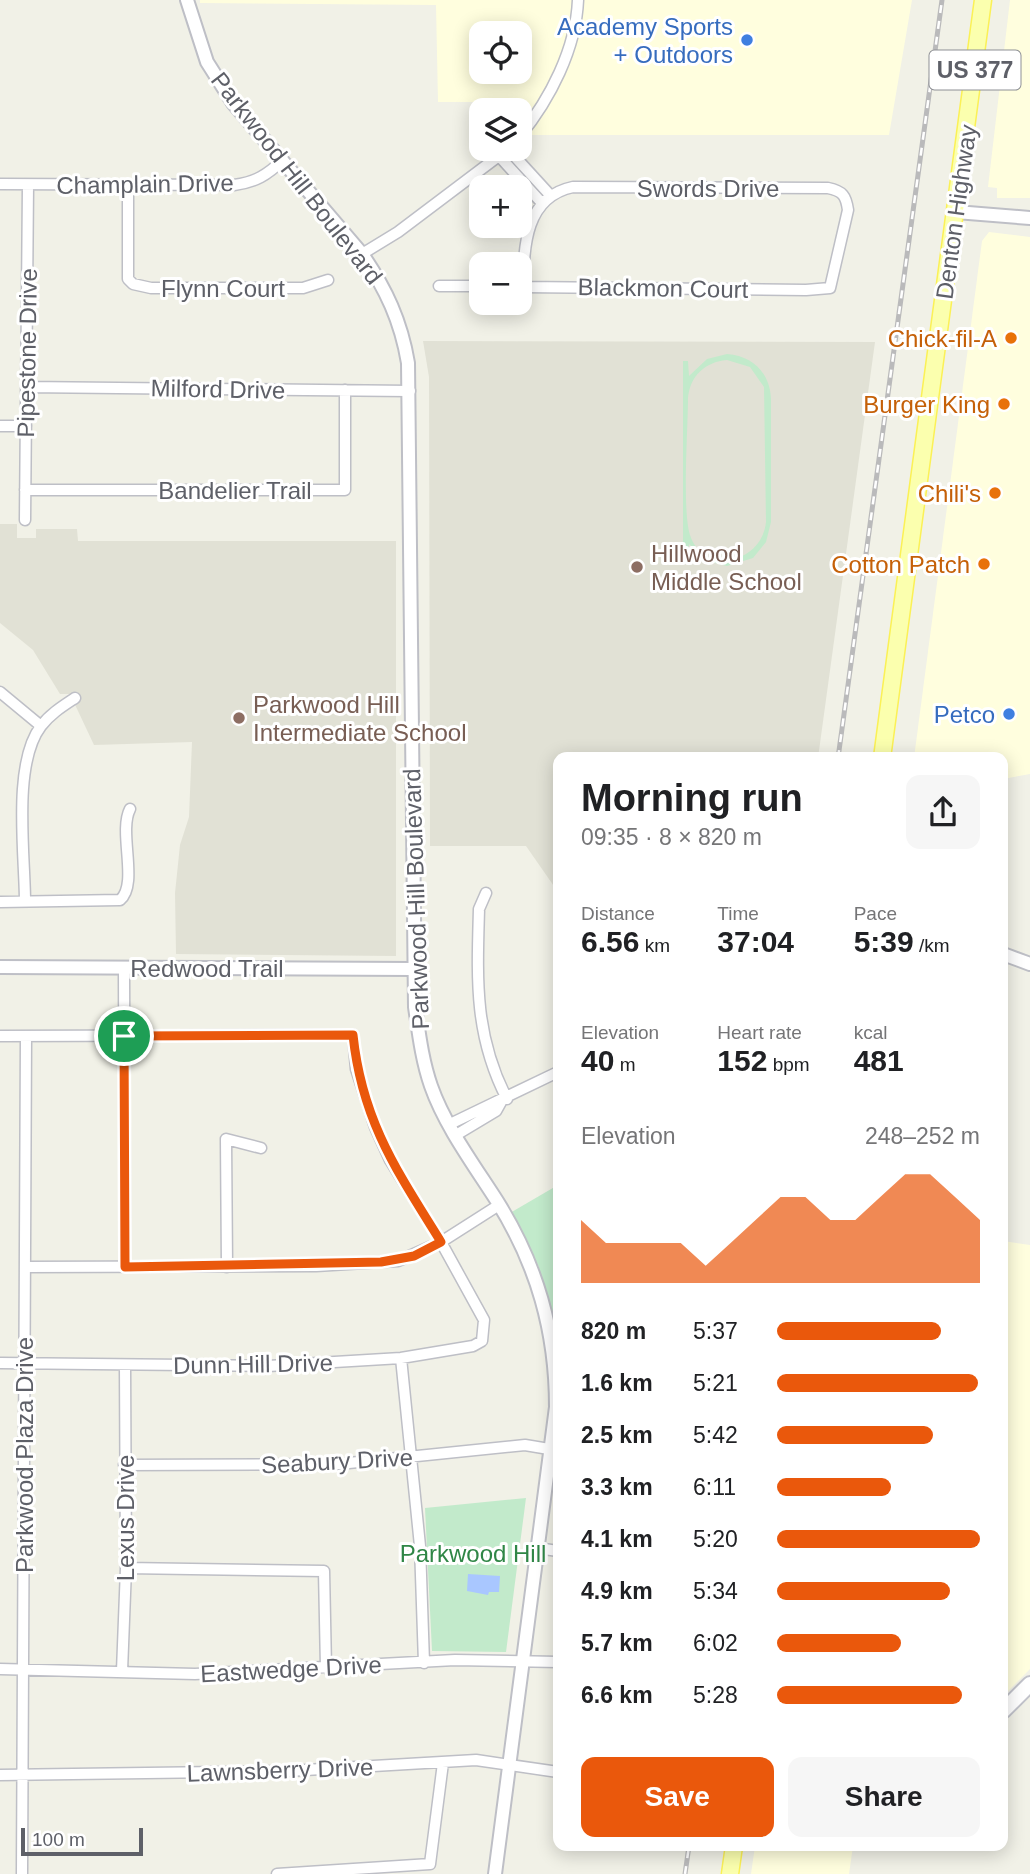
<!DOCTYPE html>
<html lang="en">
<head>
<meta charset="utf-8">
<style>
  :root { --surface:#fff; --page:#f6f6f6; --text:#202124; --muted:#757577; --accent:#ea580c }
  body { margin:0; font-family:Helvetica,sans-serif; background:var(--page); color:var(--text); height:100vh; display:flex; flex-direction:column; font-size:26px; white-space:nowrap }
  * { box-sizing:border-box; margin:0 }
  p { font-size:23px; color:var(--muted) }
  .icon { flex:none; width:38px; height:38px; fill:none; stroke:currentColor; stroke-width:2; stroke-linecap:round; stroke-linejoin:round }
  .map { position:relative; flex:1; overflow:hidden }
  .side { position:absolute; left:553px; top:752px; width:455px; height:1099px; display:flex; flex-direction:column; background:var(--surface); border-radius:14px; box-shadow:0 4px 18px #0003 }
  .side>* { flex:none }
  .controls { position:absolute; left:469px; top:21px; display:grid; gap:14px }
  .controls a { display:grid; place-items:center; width:63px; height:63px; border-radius:14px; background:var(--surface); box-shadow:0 4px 18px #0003; font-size:35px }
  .scale { position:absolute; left:21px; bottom:18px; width:122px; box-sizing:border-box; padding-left:7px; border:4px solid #5e6068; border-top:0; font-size:19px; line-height:24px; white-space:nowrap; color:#5e6068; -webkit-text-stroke:5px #fff; paint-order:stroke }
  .pin { position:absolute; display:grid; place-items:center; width:60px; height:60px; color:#fff; margin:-30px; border:4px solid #fff; border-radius:50%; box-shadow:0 2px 7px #0007 }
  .round { display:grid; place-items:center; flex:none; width:74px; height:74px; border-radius:14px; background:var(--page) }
  .head { display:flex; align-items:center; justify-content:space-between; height:119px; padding:0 28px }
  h1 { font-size:38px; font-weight:700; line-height:52px }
  .figures { display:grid; grid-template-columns:repeat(3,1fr); gap:10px; height:119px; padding:7px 28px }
  .figures div { display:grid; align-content:center }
  .figures b { font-size:30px; font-weight:700 }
  .figures small { font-size:19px; font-weight:400 }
  .figures p { font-size:19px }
  .chart { height:196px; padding:14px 28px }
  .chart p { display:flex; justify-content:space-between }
  .chart svg { width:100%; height:126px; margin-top:7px; fill:var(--accent); opacity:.7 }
  .primary-button { display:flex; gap:14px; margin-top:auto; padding:14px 28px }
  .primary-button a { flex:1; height:80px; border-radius:14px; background:var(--accent); color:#fff; font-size:28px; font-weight:700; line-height:80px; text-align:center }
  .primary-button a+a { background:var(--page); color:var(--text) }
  ul { padding:0 28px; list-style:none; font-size:23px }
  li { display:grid; grid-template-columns:112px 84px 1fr; align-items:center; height:52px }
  li i { height:18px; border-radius:9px; background:var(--accent) }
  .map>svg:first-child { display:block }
  .commercial { fill:#fffede; fill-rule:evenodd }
  .education { fill:#e1e1d5 }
  .green { fill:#c2eacb; fill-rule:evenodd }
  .water { fill:#a9c7ff }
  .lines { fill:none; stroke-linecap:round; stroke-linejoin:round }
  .minor-casing { stroke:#bebfc6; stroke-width:13 }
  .tertiary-casing { stroke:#bebfc6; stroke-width:16 }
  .secondary-casing { stroke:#c1c2ca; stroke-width:18 }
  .primary-casing { stroke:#fbf156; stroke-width:19 }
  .minor { stroke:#fff; stroke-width:10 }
  .tertiary { stroke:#fff; stroke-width:12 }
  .secondary { stroke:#fff; stroke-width:14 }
  .primary { stroke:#fbffae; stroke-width:16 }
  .rail-casing { stroke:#bababb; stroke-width:5 }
  .rail { stroke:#fff; stroke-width:2.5; stroke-dasharray:8; stroke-linecap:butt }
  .route-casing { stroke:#fff; stroke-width:14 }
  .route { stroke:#ea580c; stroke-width:9 }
  .shop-dot { fill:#3f7fe0; stroke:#fff; stroke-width:2.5 }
  .food-dot { fill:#e8710a; stroke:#fff; stroke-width:2.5 }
  .education-dot { fill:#8d6e63; stroke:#fff; stroke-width:2.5 }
  .labels { text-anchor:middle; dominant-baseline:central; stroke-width:6; stroke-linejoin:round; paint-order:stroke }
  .shield { fill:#fff; stroke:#8e9095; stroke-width:2 }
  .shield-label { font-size:23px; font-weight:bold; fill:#5e6068 }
  .shop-label { font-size:24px; fill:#366cbe; stroke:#fff; text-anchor:end }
  .street-label { font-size:24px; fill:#5e6068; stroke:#fff }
  .food-label { font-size:24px; fill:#c56008; stroke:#fff; text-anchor:end }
  .education-label { font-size:24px; fill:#785e54; stroke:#fff; text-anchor:start }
  .park-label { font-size:24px; fill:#2f8646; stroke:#fff }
</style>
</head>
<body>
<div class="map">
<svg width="1030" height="1874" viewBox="0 0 1030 1874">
  <rect width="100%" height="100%" fill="#f1f1e7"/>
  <!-- commercial -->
  <path class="commercial" d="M200 0H912L889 135H534L520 134V110H482L475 102H438L436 5 200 3ZM481 33H520V72H481Z
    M1010 0H1030V198H997V188L988 187Z
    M989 232 1030 237V774L1003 779V758H914L982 241Z
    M1003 1241 1030 1245V1669L1003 1696Z
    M755 1846H853L849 1874H751Z"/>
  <!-- education -->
  <path class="education" d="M423 341 875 342 818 758H558V892L526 846H430L429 377Z
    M0 524H17V538H36V529H77L78 541H396V956L176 954 175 893 180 845 189 817 192 742 94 745 70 694H60L33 650 0 623Z"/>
  <!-- green -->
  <path class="green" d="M727 354C753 356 770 373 771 399V522L766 542 753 558 727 566 707 561 689 544 688 559H683V361H688L689 376 707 359ZM727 360 750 367 764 387 766 522C762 563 704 577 690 535 682 509 688 430 688 398 690 376 705 362 727 360Z
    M558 1185V1330L538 1265 510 1213Z
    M526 1498 506 1652 432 1651 425 1508Z"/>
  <!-- water -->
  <path class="water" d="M468 1574 500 1576 499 1592H489L488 1595 467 1591Z"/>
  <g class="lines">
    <defs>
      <path id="minor" d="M520 136C550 99 576 49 578 0
        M508 149 550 195
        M499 156 541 202
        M0 184 234 185C256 182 267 175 283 160
        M128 186V279L133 284 151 288H303L328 280
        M362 254 398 232 508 149
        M439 286H481
        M520 287H523L806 290 830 288 848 210C846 196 843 191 828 188L573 187C525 197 524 246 523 287
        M26 387 410 391
        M0 426H26
        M25 490H345V390
        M25 520 28 185
        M0 692 41 726
        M486 893 479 909C477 979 474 1035 507 1099
        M0 902 120 900C139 884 118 832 130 809
        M25 902C25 855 12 764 41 726 50 714 63 706 75 698
        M124 968 125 1267
        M0 1036 353 1035 356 1069 375 1127 390 1160 441 1242 484 1320 482 1341 473 1346 401 1358 268 1366 0 1363
        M450 1124 558 1072
        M456 1135 496 1111 501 1102
        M26 1267 316 1266 398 1261 441 1242 499 1205
        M227 1267 226 1139 261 1148
        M401 1358 420 1546 424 1663
        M124 1465 339 1464 525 1445 549 1449
        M537 1548 558 1551
        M126 1568 324 1571 326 1668
        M0 1669 195 1674 455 1660 558 1662
        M122 1671 126 1568 125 1365
        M0 1775 288 1771 476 1760 558 1772
        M22 1874 26 1036
        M277 1874 430 1864 443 1763"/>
      <path id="tertiary" d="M187 0 207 62 233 103 362 254C386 289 401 321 408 363L415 1007C419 1034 422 1060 431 1086 445 1126 474 1165 497 1201 537 1265 556 1331 556 1407L495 1874
        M956 212 1030 218
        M1003 954 1030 964
        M0 967 414 969"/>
      <path id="secondary" d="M1003 1711 1030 1684"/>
      <path id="primary" d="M882 758 983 0
        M730 1874 734 1846"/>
    </defs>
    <!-- minor casing -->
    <use href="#minor" class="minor-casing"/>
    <!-- tertiary casing -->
    <use href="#tertiary" class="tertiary-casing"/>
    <!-- secondary casing -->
    <use href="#secondary" class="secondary-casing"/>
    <!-- primary casing -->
    <use href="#primary" class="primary-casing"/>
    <!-- minor -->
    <use href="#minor" class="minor"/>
    <!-- tertiary -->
    <use href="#tertiary" class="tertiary"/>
    <!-- secondary -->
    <use href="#secondary" class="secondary"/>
    <!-- primary -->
    <use href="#primary" class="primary"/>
    <defs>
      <path id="rail" d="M838 758 942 0
        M685 1874 689 1846"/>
    </defs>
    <!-- rail casing -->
    <use href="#rail" class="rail-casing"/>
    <!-- rail -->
    <use href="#rail" class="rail"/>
  </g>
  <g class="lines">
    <defs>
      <path id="route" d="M353 1035C362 1121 397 1171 441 1242L414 1256 381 1262 125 1267 124 1036Z"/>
    </defs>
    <!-- route casing -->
    <use href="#route" class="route-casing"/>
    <!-- route -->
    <use href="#route" class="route"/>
  </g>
  <!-- markers -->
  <g class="shop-dot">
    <circle cx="747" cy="40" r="7"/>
    <circle cx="1009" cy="714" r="7"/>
  </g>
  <g class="food-dot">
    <circle cx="1011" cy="338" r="7"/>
    <circle cx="1004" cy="404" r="7"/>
    <circle cx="995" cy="493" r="7"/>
    <circle cx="984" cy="564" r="7"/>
  </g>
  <g class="education-dot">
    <circle cx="637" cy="567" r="7"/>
    <circle cx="239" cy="718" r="7"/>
  </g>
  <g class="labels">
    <!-- shield labels -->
    <rect class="shield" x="929.5" y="50.5" width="91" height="39" rx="5"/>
    <g class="shield-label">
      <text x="975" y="70">US 377</text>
    </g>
    <!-- shop labels -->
    <g class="shop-label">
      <text x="733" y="26">Academy Sports<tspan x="733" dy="28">+ Outdoors</tspan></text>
      <text x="995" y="714">Petco</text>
    </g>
    <!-- street labels -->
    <g class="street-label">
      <text transform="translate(297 178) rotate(52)">Parkwood Hill Boulevard</text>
      <text transform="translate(145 184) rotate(-1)">Champlain Drive</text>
      <text x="708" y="188">Swords Drive</text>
      <text transform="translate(956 212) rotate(-82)">Denton Highway</text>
      <text x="223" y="288">Flynn Court</text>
      <text transform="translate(663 288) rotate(1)">Blackmon Court</text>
      <text transform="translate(27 353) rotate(-89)">Pipestone Drive</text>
      <text transform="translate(218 389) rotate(1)">Milford Drive</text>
      <text x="235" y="490">Bandelier Trail</text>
      <text transform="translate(416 899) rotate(-92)">Parkwood Hill Boulevard</text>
      <text x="207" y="968">Redwood Trail</text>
      <text transform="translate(253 1364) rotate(-1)">Dunn Hill Drive</text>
      <text transform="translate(24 1455) rotate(-90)">Parkwood Plaza Drive</text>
      <text transform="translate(337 1461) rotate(-3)">Seabury Drive</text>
      <text transform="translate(125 1518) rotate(-90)">Lexus Drive</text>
      <text transform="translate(291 1669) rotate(-3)">Eastwedge Drive</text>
      <text transform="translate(280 1770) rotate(-2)">Lawnsberry Drive</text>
    </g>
    <!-- food labels -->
    <g class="food-label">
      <text x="997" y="338">Chick-fil-A</text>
      <text x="990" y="404">Burger King</text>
      <text x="981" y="493">Chili's</text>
      <text x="970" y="564">Cotton Patch</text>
    </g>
    <!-- education labels -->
    <g class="education-label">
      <text x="651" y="553">Hillwood<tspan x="651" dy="28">Middle School</tspan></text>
      <text x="253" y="704">Parkwood Hill<tspan x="253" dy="28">Intermediate School</tspan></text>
    </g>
    <!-- park labels -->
    <g class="park-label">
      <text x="473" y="1553">Parkwood Hill</text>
    </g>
  </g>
</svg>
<div class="controls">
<a><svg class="icon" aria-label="locate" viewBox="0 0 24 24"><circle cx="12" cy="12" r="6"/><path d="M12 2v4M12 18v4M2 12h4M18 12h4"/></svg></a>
<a><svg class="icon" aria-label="layers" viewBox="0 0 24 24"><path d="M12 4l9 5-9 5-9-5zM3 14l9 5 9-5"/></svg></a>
<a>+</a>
<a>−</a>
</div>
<div class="scale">100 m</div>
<div class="pin" style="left:124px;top:1036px;background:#1e9e55"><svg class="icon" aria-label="arrive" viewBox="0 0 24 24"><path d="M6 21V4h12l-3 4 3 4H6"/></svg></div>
<section class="side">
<div class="head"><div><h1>Morning run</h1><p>09:35 · 8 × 820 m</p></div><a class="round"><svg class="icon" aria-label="share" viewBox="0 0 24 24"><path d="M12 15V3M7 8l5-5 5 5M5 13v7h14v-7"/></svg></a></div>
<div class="figures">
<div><p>Distance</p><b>6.56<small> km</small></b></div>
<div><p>Time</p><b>37:04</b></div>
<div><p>Pace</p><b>5:39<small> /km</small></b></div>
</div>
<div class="figures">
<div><p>Elevation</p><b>40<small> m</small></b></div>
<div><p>Heart rate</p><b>152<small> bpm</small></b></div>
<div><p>kcal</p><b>481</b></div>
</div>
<div class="chart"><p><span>Elevation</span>248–252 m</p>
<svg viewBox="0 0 160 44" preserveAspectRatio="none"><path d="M0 44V22L10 30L20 30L30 30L40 30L50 38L60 30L70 22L80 14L90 14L100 22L110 22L120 14L130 6L140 6L150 14L160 22V44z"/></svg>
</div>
<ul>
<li><b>820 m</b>5:37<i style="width:81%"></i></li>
<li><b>1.6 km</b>5:21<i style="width:99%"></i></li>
<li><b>2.5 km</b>5:42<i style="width:77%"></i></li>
<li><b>3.3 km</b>6:11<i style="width:56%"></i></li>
<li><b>4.1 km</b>5:20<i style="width:100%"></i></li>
<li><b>4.9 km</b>5:34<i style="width:85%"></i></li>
<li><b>5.7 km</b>6:02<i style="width:61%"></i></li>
<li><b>6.6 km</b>5:28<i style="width:91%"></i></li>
</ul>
<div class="primary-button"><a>Save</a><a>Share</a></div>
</section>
</div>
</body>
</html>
